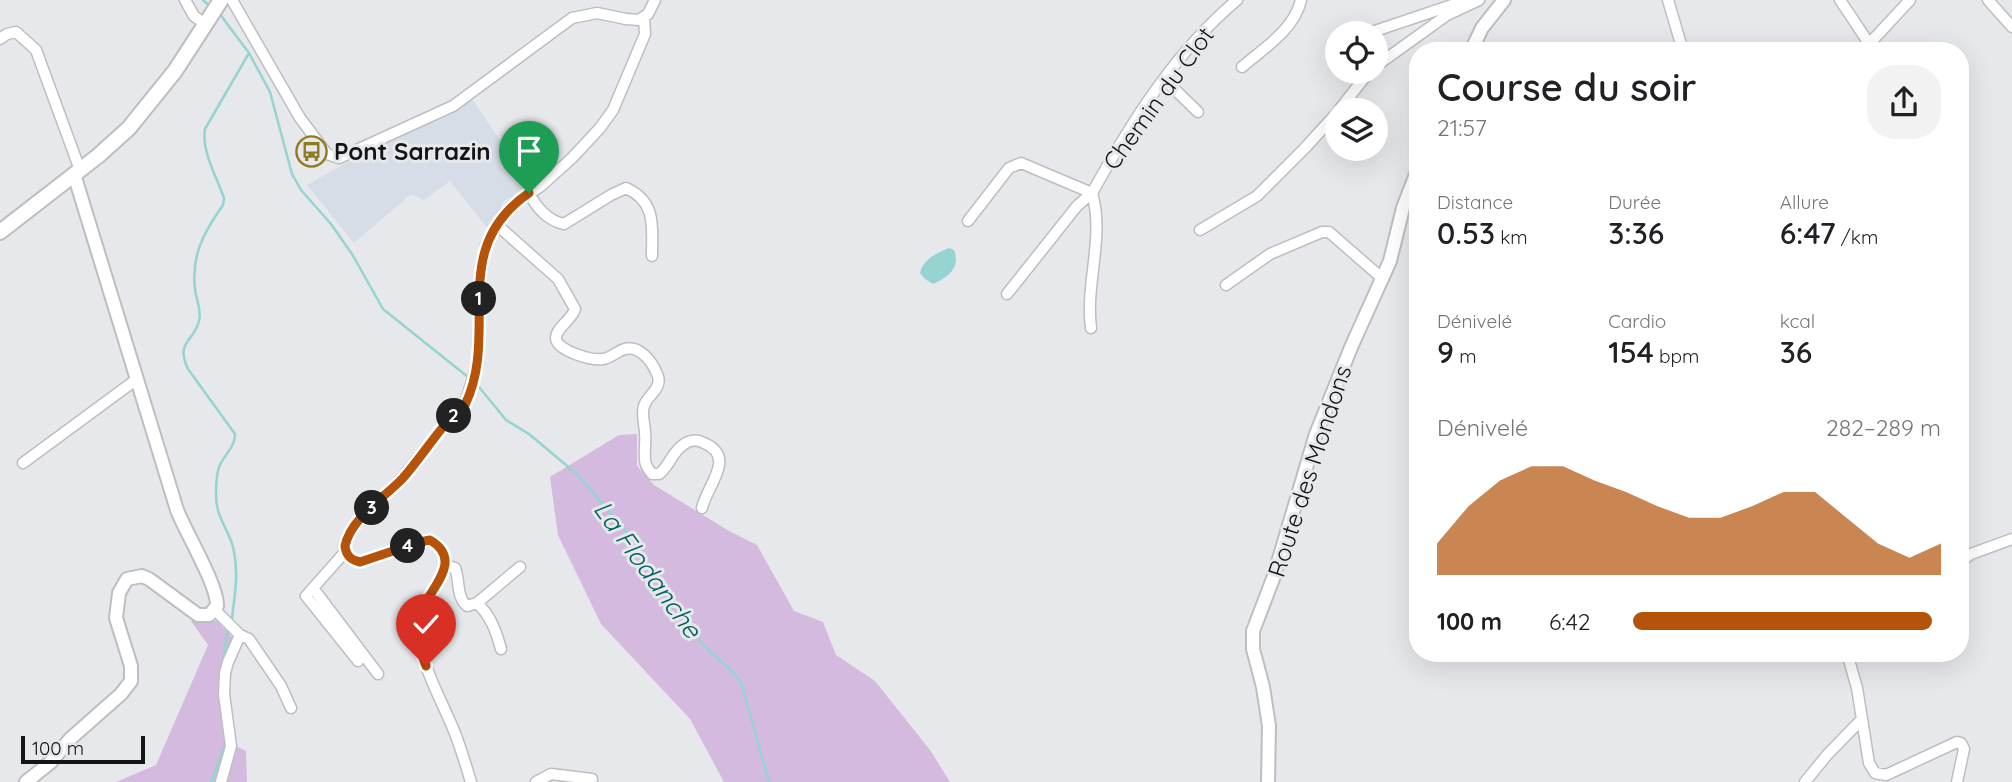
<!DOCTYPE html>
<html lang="fr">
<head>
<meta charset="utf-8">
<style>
  :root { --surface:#fff; --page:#f2f2f2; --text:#202124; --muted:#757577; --accent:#b45309 }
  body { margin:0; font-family:Quicksand,sans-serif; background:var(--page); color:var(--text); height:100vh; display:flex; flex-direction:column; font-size:26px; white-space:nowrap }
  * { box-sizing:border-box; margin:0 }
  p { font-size:23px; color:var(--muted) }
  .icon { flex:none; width:38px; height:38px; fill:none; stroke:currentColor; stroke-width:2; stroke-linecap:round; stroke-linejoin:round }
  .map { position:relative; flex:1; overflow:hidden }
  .panel { position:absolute; left:1409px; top:42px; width:560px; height:620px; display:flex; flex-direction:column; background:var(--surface); border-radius:28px; box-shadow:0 7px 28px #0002 }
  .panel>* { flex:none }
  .controls { position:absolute; left:1325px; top:21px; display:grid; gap:14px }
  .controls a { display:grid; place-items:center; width:63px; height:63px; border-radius:50%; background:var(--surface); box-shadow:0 7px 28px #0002; font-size:35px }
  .scale { position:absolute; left:21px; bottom:18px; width:124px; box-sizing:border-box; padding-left:7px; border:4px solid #131415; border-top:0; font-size:19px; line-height:24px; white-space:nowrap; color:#131415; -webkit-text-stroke:5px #e6e8eb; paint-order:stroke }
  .pin { position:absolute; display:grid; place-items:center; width:60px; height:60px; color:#fff; margin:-72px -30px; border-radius:50% 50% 50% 0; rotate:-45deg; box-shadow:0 0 7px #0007 }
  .pin .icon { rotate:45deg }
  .km { position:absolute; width:35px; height:35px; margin:-18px; border-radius:50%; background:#222; color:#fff; font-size:19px; line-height:35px; text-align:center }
  .round { display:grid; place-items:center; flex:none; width:74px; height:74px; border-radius:28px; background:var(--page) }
  .headline { display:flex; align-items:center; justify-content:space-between; height:119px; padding:0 28px }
  h1 { font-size:38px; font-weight:600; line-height:52px }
  .figures { display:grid; grid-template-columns:repeat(3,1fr); gap:10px; height:119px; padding:7px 28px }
  .figures div { display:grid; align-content:center }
  .figures b { font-size:30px; font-weight:600 }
  .figures small { font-size:19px; font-weight:400 }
  .figures p { font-size:19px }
  .chart { height:196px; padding:14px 28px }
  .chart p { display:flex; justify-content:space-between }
  .chart svg { width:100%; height:126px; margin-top:7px; fill:var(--accent); opacity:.7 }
  ul { padding:0 28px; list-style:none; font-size:23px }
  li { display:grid; grid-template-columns:112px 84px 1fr; align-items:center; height:52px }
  li i { height:18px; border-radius:9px; background:var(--accent) }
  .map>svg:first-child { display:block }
  .built { fill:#d6dde6 }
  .green { fill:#d4bade }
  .water { fill:#95d4d0 }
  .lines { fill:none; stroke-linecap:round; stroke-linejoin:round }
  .stream { stroke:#95d4d0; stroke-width:2.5 }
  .minor-casing { stroke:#bcbec1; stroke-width:13 }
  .tertiary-casing { stroke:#bcbec1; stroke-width:16 }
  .primary-casing { stroke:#bcbec1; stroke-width:18 }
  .minor { stroke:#fff; stroke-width:10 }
  .tertiary { stroke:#fff; stroke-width:12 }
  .primary { stroke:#fff; stroke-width:14 }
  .route-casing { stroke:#fff; stroke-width:14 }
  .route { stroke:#b45309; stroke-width:9 }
  .labels { text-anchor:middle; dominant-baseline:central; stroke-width:6; stroke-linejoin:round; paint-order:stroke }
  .street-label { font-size:24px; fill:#131415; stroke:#e6e8eb }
  .poi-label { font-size:24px; font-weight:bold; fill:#131415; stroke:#e6e8eb; text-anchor:start }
  .water-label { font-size:26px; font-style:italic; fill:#00605c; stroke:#e6e8eb }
</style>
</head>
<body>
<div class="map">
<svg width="2012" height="782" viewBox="0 0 2012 782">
  <rect width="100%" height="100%" fill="#e6e8eb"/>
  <!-- built -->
  <path class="built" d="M472 99 530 184 504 201 488 229 450 181 424 200 411 194 354 243 307 185 359 156 445 117Z"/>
  <!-- green -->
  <path class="green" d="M637 434V466L654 485 729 531 757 545 794 611 823 622 836 655 875 681 930 750 950 782H724L690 719 601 624 558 535 550 477 619 435Z
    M191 621H217L233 638V663L228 700 234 745 246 751 247 782H116L156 765 208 645Z"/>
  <!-- water -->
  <path class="water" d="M949 248 954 250C961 268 948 277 933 284L925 279 920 273C923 259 937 253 949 248Z"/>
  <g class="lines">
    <!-- stream -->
    <path class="stream" d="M203 0 211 7
      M219 13 249 53 270 92 292 174 301 190 331 224 352 254 383 309 468 377
      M479 387 506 420 529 434 578 475 635 542 659 582 704 646 733 672 741 682 769 782
      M232 618C235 594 239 572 233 547 228 528 216 518 216 495 216 485 216 471 221 463 227 452 235 446 235 434L188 369C175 341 194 342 199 321 202 309 196 300 195 289 191 255 204 232 223 205L224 198C217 178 201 150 205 129L249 53
      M222 668 228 629
      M220 688V674
      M211 782 226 743"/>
    <defs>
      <path id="minor" d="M185 0 194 16 205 24
        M232 0 300 118 327 154 339 158 453 106 572 18 597 13 626 19 639 20 648 14 655 0
        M1668 0 1683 51
        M1840 0 1874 51
        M1988 0 2012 27
        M1369 33 1452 5 1463 4
        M0 39 7 34 16 32 36 50 80 170
        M1870 43 1910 0
        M1376 66 1447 15 1479 0
        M1242 67C1264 48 1294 30 1301 0
        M1165 80 1198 112
        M1339 110 1369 72
        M529 193C536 207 548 221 564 224L611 195 626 188C657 202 652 227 652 256
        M968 221 1009 168 1021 163 1092 193 1077 206 1007 294
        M497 225 558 279 575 309C572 320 555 328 556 339 558 351 592 361 603 359 610 358 615 353 622 350 638 343 652 361 657 374 664 388 647 395 644 406 641 414 645 425 645 433 646 442 644 451 645 460 645 465 648 469 652 474H659C669 467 672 452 683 445 689 440 697 439 704 443 737 457 707 485 702 508
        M1200 230 1257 196 1304 149 1337 113
        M1226 285 1270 254 1322 232H1329L1383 279
        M1091 328C1085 283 1105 237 1092 193 1131 123 1175 52 1237 0
        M23 463 137 379
        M345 552 306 596 358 661
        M1960 562 1971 554 2012 539
        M445 565 455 568C460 580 456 597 467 606L477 603 520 567
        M313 588 378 674
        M477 603C491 616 496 631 501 649
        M215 610 240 635 249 639 281 686 291 708
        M1847 653 1857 688 1869 763 1875 773 1886 775 1957 742 1961 743 1964 749 1957 782
        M221 782 231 746 224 694 225 673 228 662 240 635
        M471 782C465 763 460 744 452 726 438 693 419 661 418 625 418 597 470 564 430 540L360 562C351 560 346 556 344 546L354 526 401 479 444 426 464 407 478 362 479 284 486 245 503 215 515 203 541 186 572 158 600 128 613 110 645 34 644 18
        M536 782 551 774 592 779
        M1805 782 1827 755 1862 719"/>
      <path id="tertiary" d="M1471 51 1482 28 1504 0
        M26 782 51 762 70 739 121 694 131 681V666L116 618 119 593 127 579 142 576 149 579 198 615H209L217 606C218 586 186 533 177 510L74 174
        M1268 782 1269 726 1263 687 1253 649V631L1274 576 1316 434 1352 345 1390 261 1403 208 1418 169"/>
      <path id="primary" d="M0 232 98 156 129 128 175 71 221 0"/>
    </defs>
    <!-- minor casing -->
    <use href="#minor" class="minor-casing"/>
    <!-- tertiary casing -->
    <use href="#tertiary" class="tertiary-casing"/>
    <!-- primary casing -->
    <use href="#primary" class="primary-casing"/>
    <!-- minor -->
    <use href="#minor" class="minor"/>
    <!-- tertiary -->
    <use href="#tertiary" class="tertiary"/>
    <!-- primary -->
    <use href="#primary" class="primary"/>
  </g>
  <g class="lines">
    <defs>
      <path id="route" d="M426 666C420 651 415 634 419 617 425 592 467 562 430 540L420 542 360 562C351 560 346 556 345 546 351 518 384 498 403 478 417 462 429 444 443 427 449 420 461 414 465 405 501 330 446 250 529 193"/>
    </defs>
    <!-- route casing -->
    <use href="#route" class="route-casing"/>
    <!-- route -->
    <use href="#route" class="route"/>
  </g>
  <!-- icons -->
  <defs>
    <symbol id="bus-ring" viewBox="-11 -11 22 22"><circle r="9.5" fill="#e6e8eb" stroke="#8e7b20" stroke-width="1.5"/><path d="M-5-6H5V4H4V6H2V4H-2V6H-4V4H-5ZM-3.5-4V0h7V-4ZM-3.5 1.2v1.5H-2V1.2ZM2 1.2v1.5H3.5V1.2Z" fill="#8e7b20"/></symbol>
  </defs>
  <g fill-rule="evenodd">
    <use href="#bus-ring" x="294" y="134" width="35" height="35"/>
  </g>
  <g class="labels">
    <!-- street labels -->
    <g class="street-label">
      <text transform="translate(1158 98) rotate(-54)">Chemin du Clot</text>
      <text transform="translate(1309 471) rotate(-72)">Route des Mondons</text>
    </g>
    <!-- poi labels -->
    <g class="poi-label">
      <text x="334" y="151">Pont Sarrazin</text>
    </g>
    <!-- water labels -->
    <g class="water-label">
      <text transform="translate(648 569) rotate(54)">La Flodanche</text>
    </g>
  </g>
</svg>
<div class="controls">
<a><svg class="icon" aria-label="locate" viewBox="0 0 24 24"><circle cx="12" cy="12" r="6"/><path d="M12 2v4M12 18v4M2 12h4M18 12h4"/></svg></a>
<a><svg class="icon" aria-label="layers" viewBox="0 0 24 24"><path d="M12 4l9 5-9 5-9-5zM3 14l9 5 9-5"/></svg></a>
</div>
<div class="scale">100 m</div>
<div class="pin" style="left:529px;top:193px;background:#1e9e55"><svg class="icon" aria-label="arrive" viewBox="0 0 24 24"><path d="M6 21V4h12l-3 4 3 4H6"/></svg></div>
<div class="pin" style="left:426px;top:666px;background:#d93025"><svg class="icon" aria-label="check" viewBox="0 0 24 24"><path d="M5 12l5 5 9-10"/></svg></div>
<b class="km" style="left:479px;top:299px">1</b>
<b class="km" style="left:454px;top:416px">2</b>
<b class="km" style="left:372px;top:508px">3</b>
<b class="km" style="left:408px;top:546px">4</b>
<section class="panel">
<div class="headline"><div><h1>Course du soir</h1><p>21:57</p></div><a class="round"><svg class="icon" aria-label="share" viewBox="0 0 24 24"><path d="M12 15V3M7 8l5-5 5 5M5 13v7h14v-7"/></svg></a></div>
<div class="figures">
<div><p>Distance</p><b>0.53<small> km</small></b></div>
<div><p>Durée</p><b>3:36</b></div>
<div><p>Allure</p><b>6:47<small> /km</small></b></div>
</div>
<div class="figures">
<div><p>Dénivelé</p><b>9<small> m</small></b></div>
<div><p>Cardio</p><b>154<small> bpm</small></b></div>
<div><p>kcal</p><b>36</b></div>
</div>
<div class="chart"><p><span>Dénivelé</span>282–289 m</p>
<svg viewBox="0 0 160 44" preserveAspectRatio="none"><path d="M0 44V33L10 20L20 11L30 6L40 6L50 11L60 15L70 20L80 24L90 24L100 20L110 15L120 15L130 24L140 33L150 38L160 33V44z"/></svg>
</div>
<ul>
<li><b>100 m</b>6:42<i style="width:97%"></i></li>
</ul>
</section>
</div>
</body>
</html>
